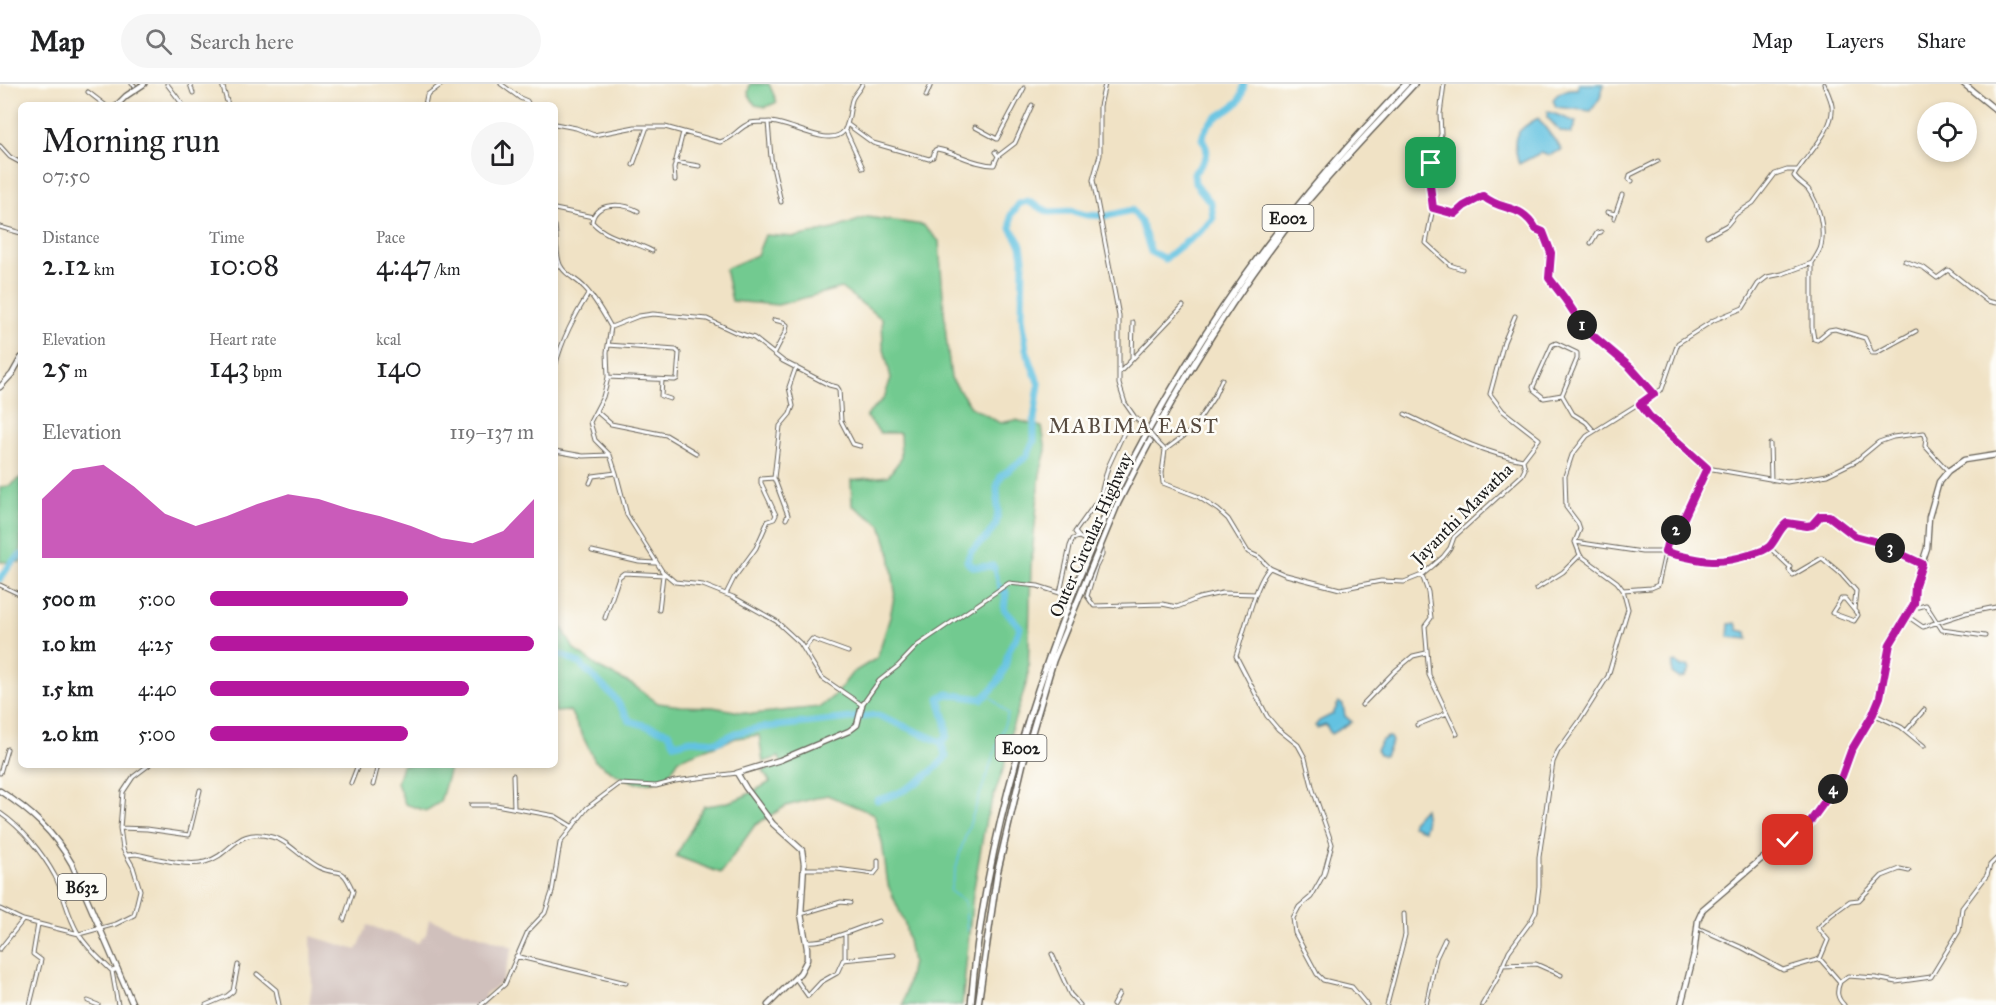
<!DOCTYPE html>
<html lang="en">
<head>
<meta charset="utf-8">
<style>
  :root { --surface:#fff; --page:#f6f6f6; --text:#202124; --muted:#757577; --line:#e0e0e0; --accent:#b5179e }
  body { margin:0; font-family:"IM FELL Great Primer",serif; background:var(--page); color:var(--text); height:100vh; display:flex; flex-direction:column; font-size:22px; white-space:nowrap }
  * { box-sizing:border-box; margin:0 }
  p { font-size:20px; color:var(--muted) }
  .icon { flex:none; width:33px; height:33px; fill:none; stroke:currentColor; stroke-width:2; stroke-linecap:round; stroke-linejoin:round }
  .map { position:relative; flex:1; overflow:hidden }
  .panel { position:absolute; left:18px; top:18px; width:540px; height:666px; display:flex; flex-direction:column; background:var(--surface); border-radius:9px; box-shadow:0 3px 9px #0003 }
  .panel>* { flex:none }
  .tools { position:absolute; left:1917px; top:18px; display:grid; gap:12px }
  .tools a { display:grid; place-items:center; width:60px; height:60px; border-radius:50%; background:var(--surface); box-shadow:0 3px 9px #0003; font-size:30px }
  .pin { position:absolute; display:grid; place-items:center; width:51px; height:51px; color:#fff; margin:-26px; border-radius:12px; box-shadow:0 3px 9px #0006 }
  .km { position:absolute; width:30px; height:30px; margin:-15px; border-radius:50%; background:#222; color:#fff; font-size:16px; line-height:30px; text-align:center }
  .round { display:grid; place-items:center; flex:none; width:63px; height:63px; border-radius:32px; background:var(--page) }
  .overview { display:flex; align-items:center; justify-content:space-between; height:102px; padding:0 24px }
  h1 { font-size:33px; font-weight:600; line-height:45px }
  .figures { display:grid; grid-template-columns:repeat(3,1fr); gap:9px; height:102px; padding:6px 24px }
  .figures div { display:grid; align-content:center }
  .figures b { font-size:30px; font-weight:600 }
  .figures small { font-size:16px; font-weight:400 }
  .figures p { font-size:16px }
  .chart { height:168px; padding:12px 24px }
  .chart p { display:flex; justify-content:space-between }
  .chart svg { width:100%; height:108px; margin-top:6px; fill:var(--accent); opacity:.7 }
  ul { padding:0 24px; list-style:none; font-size:20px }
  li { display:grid; grid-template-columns:96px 72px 1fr; align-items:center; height:45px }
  li i { height:15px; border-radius:8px; background:var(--accent) }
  header { display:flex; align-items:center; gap:36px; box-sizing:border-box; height:84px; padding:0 30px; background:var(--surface); border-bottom:2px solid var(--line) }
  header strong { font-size:28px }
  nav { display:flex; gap:33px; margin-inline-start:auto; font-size:21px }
  .search { width:420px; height:54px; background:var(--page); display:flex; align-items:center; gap:15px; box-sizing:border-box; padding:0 21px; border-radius:33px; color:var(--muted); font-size:22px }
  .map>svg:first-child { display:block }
  .industrial { fill:#d0c0bc }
  .green { fill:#72ca90; stroke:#477356; stroke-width:1.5 }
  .water { fill:#63c2e1; stroke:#406f7e; stroke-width:1.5 }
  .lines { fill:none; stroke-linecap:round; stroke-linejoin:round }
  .stream { stroke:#63c2e1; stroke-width:1.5 }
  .canal { stroke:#63c2e1; stroke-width:4 }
  .river { stroke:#63c2e1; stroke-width:7 }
  .street-casing { stroke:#666157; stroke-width:5 }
  .secondary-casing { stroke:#666157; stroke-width:7 }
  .primary-casing { stroke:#666157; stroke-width:7 }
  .highway-casing { stroke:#666157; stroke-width:8 }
  .street { stroke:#fff; stroke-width:3 }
  .secondary { stroke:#fff; stroke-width:4.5 }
  .primary { stroke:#fff; stroke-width:4.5 }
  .highway { stroke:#fff; stroke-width:5 }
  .street-bridge-casing { stroke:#666157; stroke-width:5; stroke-linecap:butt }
  .highway-bridge-casing { stroke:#666157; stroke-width:8; stroke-linecap:butt }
  .street-bridge { stroke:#fff; stroke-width:3 }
  .highway-bridge { stroke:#fff; stroke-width:5 }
  .route-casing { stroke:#fff; stroke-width:12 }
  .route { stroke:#b5179e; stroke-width:8 }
  .labels { text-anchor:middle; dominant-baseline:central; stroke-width:5; stroke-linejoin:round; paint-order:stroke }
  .shield { fill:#fdfcf7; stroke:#605f5e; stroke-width:1.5 }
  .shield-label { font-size:16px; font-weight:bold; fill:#1c1c1c }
  .street-label { font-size:18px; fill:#1c1c1c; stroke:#fdfcf7 }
  .quarter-label { font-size:21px; letter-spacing:1.5px; fill:#574b40; stroke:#fdfcf7 }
</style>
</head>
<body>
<header>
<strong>Map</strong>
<div class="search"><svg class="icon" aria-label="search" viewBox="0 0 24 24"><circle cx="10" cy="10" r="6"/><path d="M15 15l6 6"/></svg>Search here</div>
<nav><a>Map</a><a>Layers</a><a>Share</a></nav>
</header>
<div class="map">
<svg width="1996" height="921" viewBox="0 0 1996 921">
  <rect width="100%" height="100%" fill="#fdfcf7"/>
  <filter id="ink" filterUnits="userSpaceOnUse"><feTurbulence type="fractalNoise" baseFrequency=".0167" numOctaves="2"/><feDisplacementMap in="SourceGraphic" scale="12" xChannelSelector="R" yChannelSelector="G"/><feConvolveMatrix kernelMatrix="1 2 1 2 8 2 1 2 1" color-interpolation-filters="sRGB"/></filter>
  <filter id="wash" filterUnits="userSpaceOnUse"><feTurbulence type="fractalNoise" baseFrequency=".008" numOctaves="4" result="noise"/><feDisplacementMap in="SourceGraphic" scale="24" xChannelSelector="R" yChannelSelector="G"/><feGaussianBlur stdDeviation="1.35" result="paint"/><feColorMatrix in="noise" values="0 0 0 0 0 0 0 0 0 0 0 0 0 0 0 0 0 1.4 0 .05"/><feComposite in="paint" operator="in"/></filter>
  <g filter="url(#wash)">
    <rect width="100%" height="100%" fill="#f0e2c5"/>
    <!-- industrial -->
    <path class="industrial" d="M429 835 513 863 502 898 485 910 484 921H309L312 900 311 852 357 866 368 841 418 859 426 850Z"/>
    <!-- green -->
    <path class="green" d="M750 0H769L777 18 766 23 755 21 748 9Z
      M867 133 923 141 939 157 946 252 951 294 971 323 1000 339 1016 336 1042 343 1046 366 1040 390 1031 482 1028 594 1012 644 1004 683 986 735 973 810 962 921H903L912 878 905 840 888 801 882 758 874 730 827 711 786 722 755 741 721 789 676 772 704 722C732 720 746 712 770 698L763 686 782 681 779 673 763 678 759 651 736 654 679 675 668 692 653 698 636 699 617 691 595 677 570 627 555 628V508L561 542 574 565 601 585 633 601 658 619 681 622 713 623 752 630 820 623 836 610 852 589 877 574 890 533 895 508 890 470 881 441 852 421 851 396 888 392 901 375 900 349H880L866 332 884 314 891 294 883 261 882 235 841 204 778 221 732 217 725 185 757 171 765 151 795 153 834 145Z
      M21 393V478H0V403L10 402Z
      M402 681H451L440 718 426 727 405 720 397 699Z"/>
    <!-- water -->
    <path class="water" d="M1579 0H1604L1600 14 1591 27 1556 23 1553 16C1557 8 1569 4 1577 5Z
      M1547 27 1576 38 1571 50 1560 47 1547 33Z
      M1538 34 1562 66 1549 71 1540 69 1519 80C1511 52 1514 48 1538 34Z
      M1736 539 1738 546 1747 548 1748 555 1728 553 1729 540Z
      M1676 578 1681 583 1688 582 1690 585 1685 593 1679 594 1672 589 1673 579Z
      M1339 618 1343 621 1345 632 1352 638 1331 650 1326 641 1317 644 1315 642 1319 637 1333 630Z
      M1388 653H1390L1392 658 1385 672 1379 671 1376 666 1382 656Z
      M1424 724 1426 740 1424 746 1412 742V737Z"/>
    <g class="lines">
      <!-- stream -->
      <path class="stream" d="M967 847 965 818 950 807 961 765 1008 630 988 610"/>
      <!-- canal -->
      <path class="canal" d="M994 484 999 502"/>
      <!-- river -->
      <path class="river" d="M994 484 993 482 975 483 969 480 967 477 971 467 987 453 996 440 998 428 997 403 1001 392 1026 373 1034 357V336L1039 301 1026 265 1022 232 1023 174 1021 161 1011 144V131L1019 120 1027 117 1049 128 1072 127 1086 131 1107 132 1132 126 1141 138 1151 168 1165 175C1180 160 1201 151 1213 134L1211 119 1195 99 1194 89C1205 77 1212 69 1202 55 1208 31 1223 33 1238 18 1242 14 1243 6 1244 0
        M0 495 11 479 21 471
        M555 571 565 572 580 580 614 613 630 637 668 648 675 660 691 656 717 658 736 649 759 644 878 631 941 658 947 652 946 639 939 614 947 610 982 615C992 607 1001 596 1005 583 1007 577 1007 570 1010 564 1014 555 1018 554 1020 543L1004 525 1006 508 1001 505
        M877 716C905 710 927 694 946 673L941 658"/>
    </g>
  </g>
  <g filter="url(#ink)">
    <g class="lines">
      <defs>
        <path id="street" d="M132 0 134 1
          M167 0 183 21
          M190 0 193 9
          M222 0 228 21
          M501 0 520 14 527 17 529 21
          M1105 0 1100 22V71L1093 96 1119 232V300L1125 319 1134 332
          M1444 0 1440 30 1441 50 1429 84 1433 124 1455 130 1464 121 1483 112C1503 129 1520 118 1536 145L1543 148C1552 163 1550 177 1549 194L1565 215 1585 245 1630 283 1654 310
          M88 8 105 21
          M926 12 931 0
          M425 21 427 11 442 0
          M768 38 771 74 781 118
          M555 40 576 44 594 51 635 43H665L720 58C734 55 738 43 751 39 756 38 764 38 769 38 788 37 830 65 844 47 850 38 849 26 852 16 854 10 860 6 862 0
          M847 40 873 59 929 75 933 73 935 66 937 65C956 68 974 81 994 81L998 72 995 68
          M975 43 997 55 1024 4
          M845 45 863 84
          M0 62 10 73 21 79
          M998 72 1015 59 1032 21
          M675 78 699 82
          M633 81 647 43
          M675 96 674 84 683 48
          M1632 97 1629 96 1630 91 1658 77
          M1433 124 1426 159 1450 181 1462 185
          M555 125 593 133
          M638 127C623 119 595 117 592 138 609 156 632 156 652 167
          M1607 128 1615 130
          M1614 134 1622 111
          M555 142C557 153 555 176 562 184 567 192 578 196 584 203 595 214 603 229 611 243L607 268 608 293 606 302 603 313 590 338 595 356 610 371
          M0 143 21 149
          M1707 152 1727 141 1736 130 1753 119 1775 90 1787 86H1797
          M1591 159 1597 149 1601 148
          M1905 177 1924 184 1937 194 1948 186 1987 217 1996 219
          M1812 179V243L1814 255 1817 256 1829 246 1835 245 1865 254 1872 269H1876L1916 247
          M1515 232 1504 258 1490 310 1503 327 1539 355 1523 376
          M611 243 639 232 653 230 707 235 735 248 754 254 783 277 829 301 837 303 839 306 841 337 853 360 860 362
          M1556 259 1577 269V275L1562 311 1544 314 1534 306 1533 303 1552 261Z
          M608 261 676 266 679 269 677 295 675 296 608 293
          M774 270 786 247 787 241 783 238 774 236
          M1132 274 1133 238
          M555 283C562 255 574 233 589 209
          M1120 288 1183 222
          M662 296 661 312 670 315
          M1562 311 1573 330 1586 338 1594 347
          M1640 320 1649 332 1707 384 1787 398 1827 391 1856 377 1879 358 1893 353 1924 349 1926 354 1925 362 1948 387
          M596 327 611 340 666 351 696 369
          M1134 332 1128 340 1108 383 1100 413 1075 448 1079 453 1102 465V471L1095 485 1087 512 1094 522 1162 520 1177 523 1199 514 1222 509 1256 510
          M1158 359 1165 366 1162 389 1163 399 1197 412 1218 426 1228 435 1248 468 1259 473 1270 484 1286 491 1340 505 1381 497 1404 498 1422 491 1443 473 1450 464 1454 453 1522 391 1525 385 1523 376C1479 368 1445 349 1405 330
          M1770 360 1771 396
          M1165 366 1192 346 1214 313 1222 295
          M555 367 583 372 610 371 616 389 627 431 662 487 675 498 703 501 733 513 776 537 800 559 821 593 862 621 879 597 898 582 918 561 1009 499 1038 502 1060 509 1070 462 1073 455 1079 453
          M590 399 593 392 616 389
          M786 435 788 431 774 394 780 342 790 330 793 322 789 303 796 283
          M1575 458 1642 468H1665L1719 479 1730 477 1769 463 1781 443 1787 439 1807 442 1812 441 1820 432H1829L1855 452 1885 460 1894 467 1922 480
          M1769 463 1790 483 1789 486 1793 491 1822 474 1840 489 1856 507 1854 526 1845 515H1841L1832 529 1854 537 1858 531 1854 526
          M592 467 639 478 655 479
          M1270 484C1256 496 1243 552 1236 572L1267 632 1278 645 1298 661 1305 674 1313 706 1332 760 1324 790 1311 813 1299 823 1293 834 1295 849 1317 890 1323 896 1352 903 1367 921
          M1422 491 1428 508 1431 534 1425 542 1429 591 1457 650
          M0 501 21 511
          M1536 505 1563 488 1580 471
          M1623 506 1651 504 1658 501 1667 460 1682 438 1707 384
          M726 510 734 494 756 464 768 437 774 435 776 431 761 399V395L774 394
          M1914 520 1919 523 1926 521 1942 546 1985 552
          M659 526 663 491
          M1907 532 1923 543 1966 529 1996 523
          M605 534 619 493 624 489 665 491
          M804 565 812 555 848 568
          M1362 621 1395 587 1413 572 1426 569
          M1873 630 1901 643 1924 662
          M1417 641 1447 629
          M1906 647 1924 626
          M0 689 7 665
          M513 691 514 724
          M351 699 358 681
          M373 701 378 681
          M471 721H496L555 732 573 743
          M0 729C22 744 42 768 55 792 64 810 67 831 78 849 87 864 100 875 112 887
          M120 744 147 745 189 751 200 706
          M127 771 136 770C155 774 187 783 205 778 234 770 234 743 272 753 289 757 302 775 318 783 340 794 340 778 353 807L344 836
          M804 785H837L874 790 878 785V776
          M0 825 23 836 79 850 116 840 134 831 140 806 133 783 123 765 120 744 123 708 133 693 149 681
          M801 830 841 818 850 819
          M1698 844 1743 864 1783 886 1820 875 1840 898 1848 892 1876 894 1896 898 1931 893 1959 847 1962 824 1987 791 1990 781 1996 775
          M806 857C828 859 857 844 879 837
          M0 865 23 836
          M1052 870 1070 910 1080 921
          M516 872 626 899
          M845 875V851
          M1820 875 1828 856 1818 844 1831 831 1850 817 1859 816 1882 792 1900 785 1909 787
          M1502 881 1536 880 1561 891
          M118 885 112 887 118 921
          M257 890 276 906 279 921
          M796 895 808 912 821 898 837 889 843 876 894 871
          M1840 898C1836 908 1837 914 1844 921
          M88 917 98 921
          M30 921 41 876 33 870 38 840
          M206 921 227 912 233 907 238 881
          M481 921 505 900 528 847 545 829 552 808 560 759 587 724 619 700 656 702 675 697 737 689
          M1113 921 1119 910
          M1387 921 1405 851 1404 830
          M1426 921 1436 874 1445 855
          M1482 921 1497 895 1509 867 1531 837 1536 827 1539 802V773L1553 678 1558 667 1579 638 1608 592 1628 525 1623 506 1617 498 1580 471 1575 458 1580 445 1578 439 1566 423 1565 392 1572 371 1587 352 1662 305 1678 259 1714 236 1743 224 1758 200 1767 193 1782 190 1812 179C1815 174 1820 167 1821 162 1825 144 1819 120 1808 105 1803 100 1798 98 1794 92 1805 72 1835 46 1832 22 1831 15 1827 7 1824 0"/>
        <path id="secondary" d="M768 921 800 889 807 876V864L801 830 804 780 802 766 773 740 746 704 737 689 780 676 849 647 857 641 862 621"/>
        <path id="primary" d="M1964 0 1996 26
          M117 21 126 12 144 0
          M0 303 12 290 21 274
          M0 707C31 727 54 748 72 780L133 921
          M1681 921 1694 870 1698 836 1703 825 1759 777 1807 742 1842 692 1851 667 1878 619 1892 554 1914 520 1915 501 1927 464 1929 433 1939 398 1948 387 1964 376 1996 371"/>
        <path id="highway" d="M1111 418C1165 309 1229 205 1306 112 1338 73 1372 36 1406 0
          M1117 421C1171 312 1233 208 1310 114 1343 75 1379 38 1414 0"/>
      </defs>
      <!-- street casing -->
      <use href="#street" class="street-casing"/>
      <!-- secondary casing -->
      <use href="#secondary" class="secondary-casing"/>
      <!-- primary casing -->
      <use href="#primary" class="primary-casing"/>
      <!-- highway casing -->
      <use href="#highway" class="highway-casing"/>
      <!-- street -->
      <use href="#street" class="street"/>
      <!-- secondary -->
      <use href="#secondary" class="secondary"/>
      <!-- primary -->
      <use href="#primary" class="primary"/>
      <!-- highway -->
      <use href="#highway" class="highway"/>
      <defs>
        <path id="street-bridge" d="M1136 334 1158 359"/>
        <path id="highway-bridge" d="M971 921C985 746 1041 577 1111 418
          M978 921 997 790 1023 679 1053 577 1117 421"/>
      </defs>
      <!-- street-bridge casing -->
      <use href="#street-bridge" class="street-bridge-casing"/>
      <!-- highway-bridge casing -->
      <use href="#highway-bridge" class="highway-bridge-casing"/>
      <!-- street-bridge -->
      <use href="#street-bridge" class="street-bridge"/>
      <!-- highway-bridge -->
      <use href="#highway-bridge" class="highway-bridge"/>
    </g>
  </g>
  <g class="lines" filter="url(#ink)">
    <defs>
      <path id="route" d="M1431 79 1429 94 1433 124 1455 130 1464 122 1483 112C1503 129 1520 118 1536 145L1543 148 1551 169 1549 194 1565 215 1585 245 1630 283 1654 310 1640 320 1649 332 1707 384 1682 438 1667 460 1665 468C1700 476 1714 482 1749 471 1756 469 1765 467 1770 462 1777 454 1779 445 1787 439L1807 442 1812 441 1820 432H1829L1855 452 1885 460 1894 467 1922 480 1915 501 1914 520 1890 560 1880 613 1873 630 1851 667 1842 692 1836 702 1807 742 1788 756"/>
    </defs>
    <!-- route casing -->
    <use href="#route" class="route-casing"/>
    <!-- route -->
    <use href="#route" class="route"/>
  </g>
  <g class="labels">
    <!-- shield labels -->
    <g class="shield">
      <rect x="1262.5" y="121" width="51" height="26" rx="4.5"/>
      <rect x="995.5" y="651" width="51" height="26" rx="4.5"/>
      <rect x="58" y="790" width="48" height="26" rx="4.5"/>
    </g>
    <g class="shield-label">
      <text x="1288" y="134">E002</text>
      <text x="1021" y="664">E002</text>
      <text x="82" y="803">B632</text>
    </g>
    <!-- street labels -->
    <g class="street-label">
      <text transform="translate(1462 430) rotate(-45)">Jayanthi Mawatha</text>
      <text transform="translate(1091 451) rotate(-66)">Outer Circular Highway</text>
    </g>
    <!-- quarter labels -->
    <g class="quarter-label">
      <text x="1134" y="342">MABIMA EAST</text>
    </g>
  </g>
</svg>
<div class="tools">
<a><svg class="icon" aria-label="locate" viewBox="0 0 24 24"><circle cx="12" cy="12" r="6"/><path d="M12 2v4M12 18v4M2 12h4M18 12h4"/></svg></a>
</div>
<div class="pin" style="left:1431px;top:79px;background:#1e9e55"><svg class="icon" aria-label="arrive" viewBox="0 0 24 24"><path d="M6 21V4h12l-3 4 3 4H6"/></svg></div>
<div class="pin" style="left:1788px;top:756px;background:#d93025"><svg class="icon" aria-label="check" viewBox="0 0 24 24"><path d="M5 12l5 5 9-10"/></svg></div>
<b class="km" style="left:1582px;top:241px">1</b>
<b class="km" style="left:1676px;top:446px">2</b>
<b class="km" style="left:1890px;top:464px">3</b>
<b class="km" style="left:1833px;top:705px">4</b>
<section class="panel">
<div class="overview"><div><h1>Morning run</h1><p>07:50</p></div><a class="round"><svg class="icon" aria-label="share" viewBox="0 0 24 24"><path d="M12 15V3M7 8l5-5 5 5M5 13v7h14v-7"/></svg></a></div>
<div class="figures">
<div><p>Distance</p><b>2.12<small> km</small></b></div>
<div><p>Time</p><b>10:08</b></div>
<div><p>Pace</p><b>4:47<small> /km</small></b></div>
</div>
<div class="figures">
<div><p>Elevation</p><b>25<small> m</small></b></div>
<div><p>Heart rate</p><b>143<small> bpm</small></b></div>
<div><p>kcal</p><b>140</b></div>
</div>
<div class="chart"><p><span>Elevation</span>119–137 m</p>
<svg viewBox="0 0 160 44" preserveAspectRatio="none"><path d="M0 44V20L10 8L20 6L30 15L40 26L50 31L60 27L70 22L80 18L90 20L100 24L110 27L120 31L130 36L140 38L150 33L160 20V44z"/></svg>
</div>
<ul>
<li><b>500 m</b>5:00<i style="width:61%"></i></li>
<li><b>1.0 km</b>4:25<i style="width:100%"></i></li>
<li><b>1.5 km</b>4:40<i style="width:80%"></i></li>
<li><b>2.0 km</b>5:00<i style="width:61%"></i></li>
</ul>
</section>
</div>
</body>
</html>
